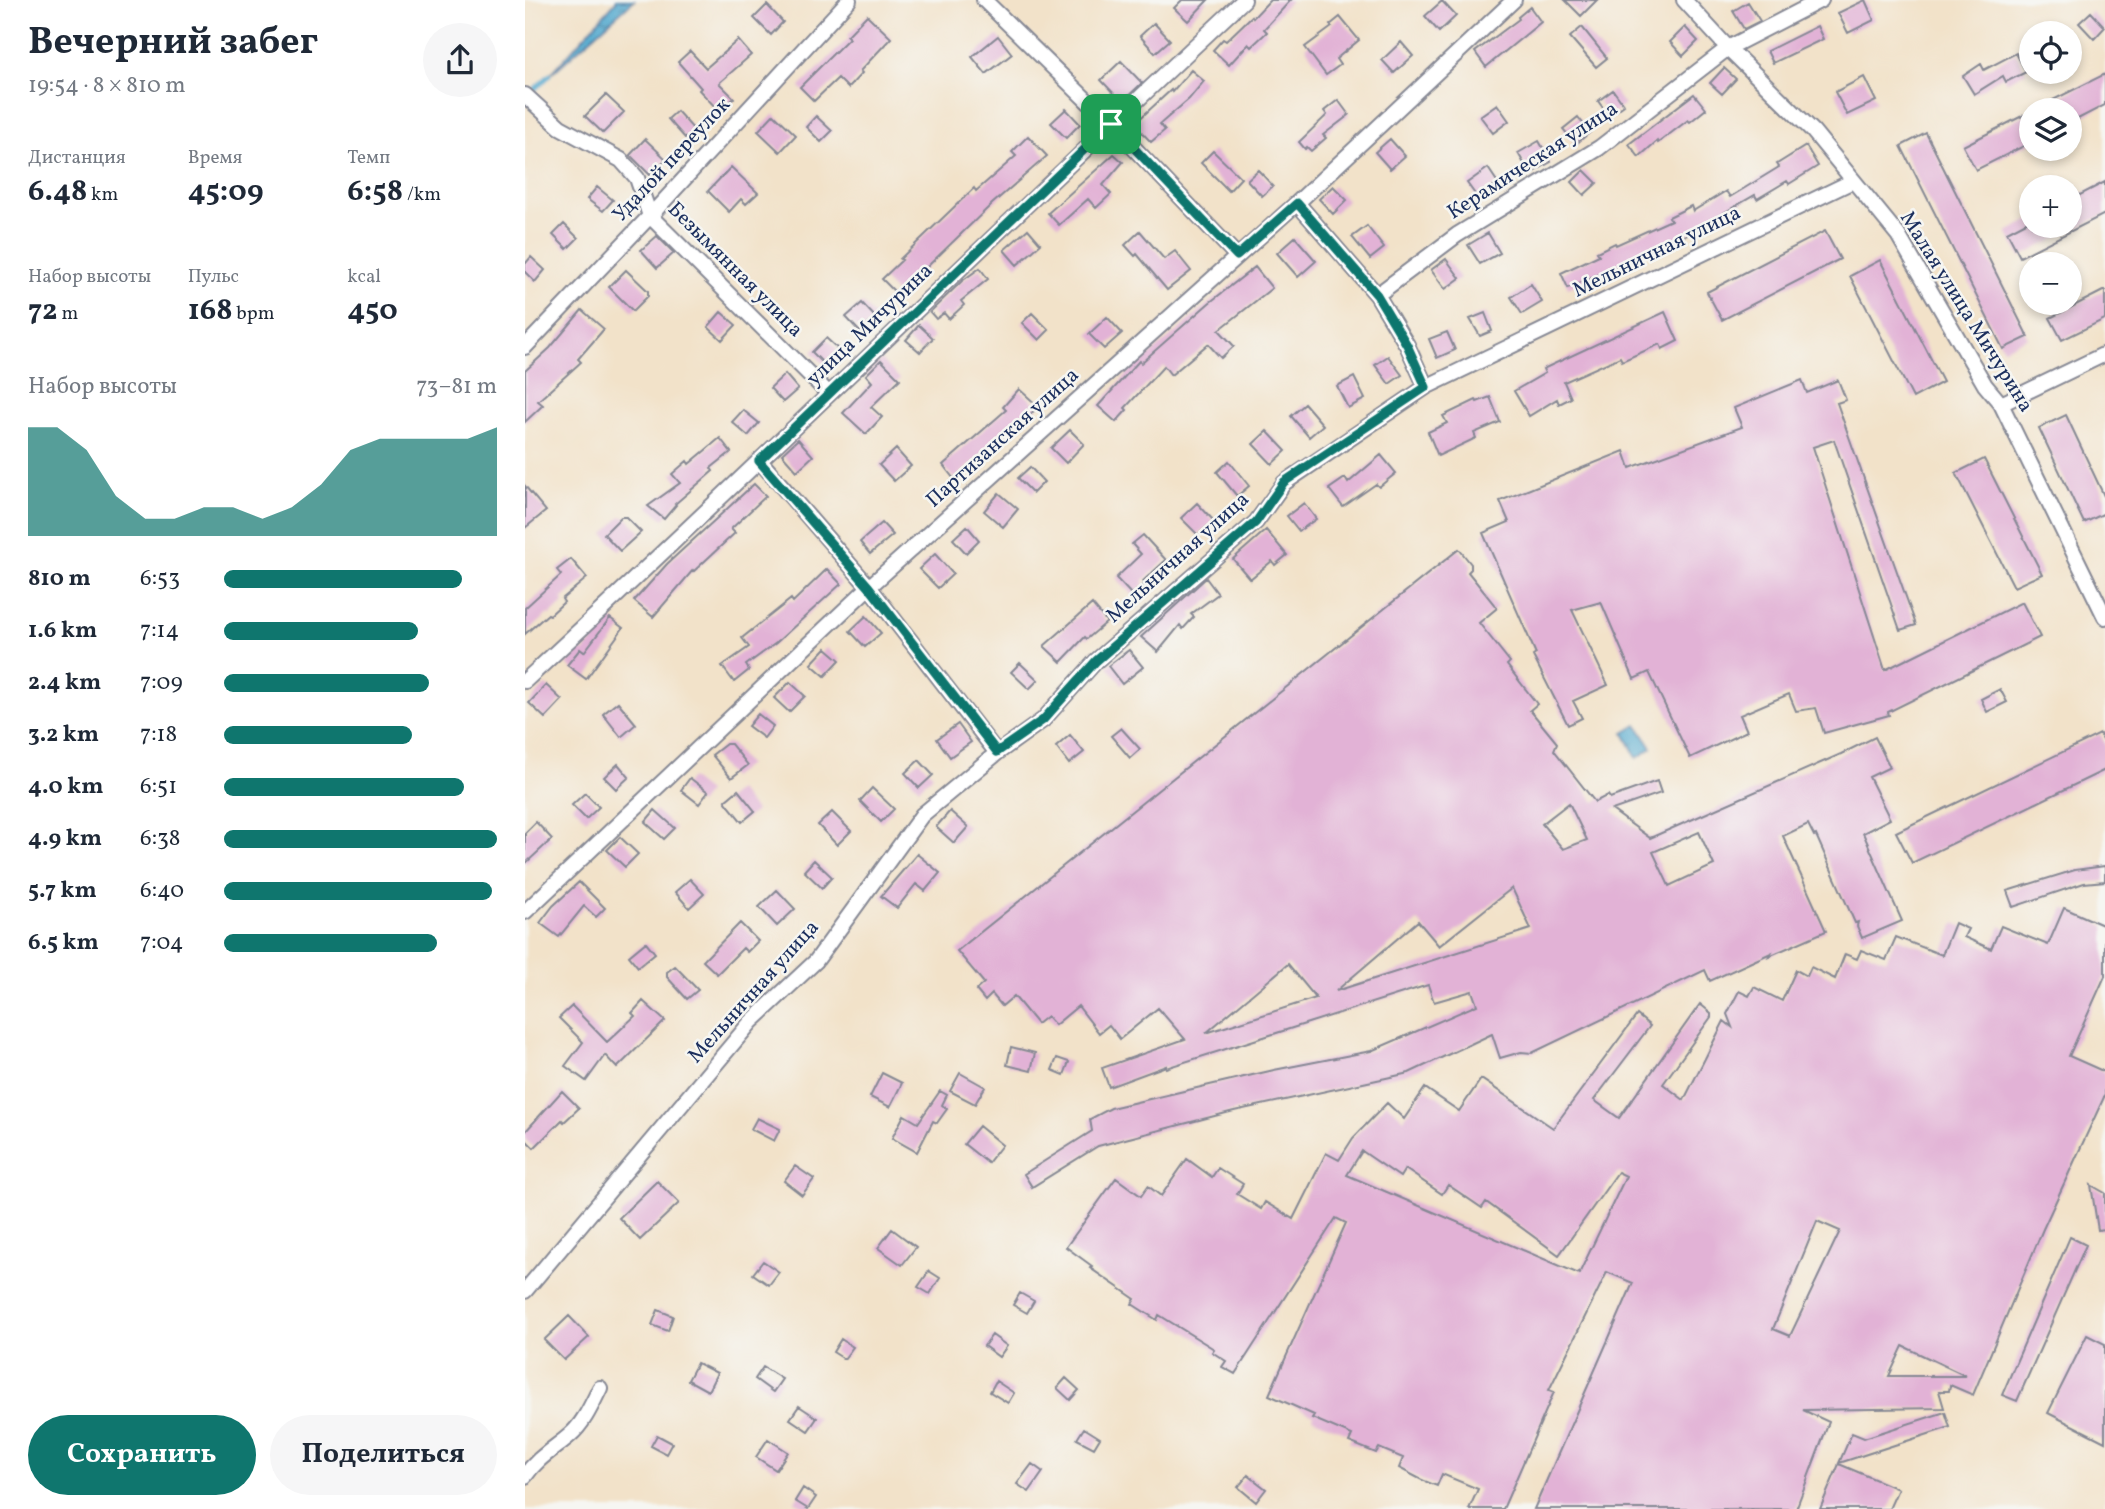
<!DOCTYPE html>
<html lang="ru">
<head>
<meta charset="utf-8">
<style>
  :root { --surface:#fff; --page:#f6f6f7; --text:#1f2937; --muted:#747a83; --accent:#0f766e }
  body { margin:0; font-family:Vollkorn,serif; background:var(--page); color:var(--text); height:100vh; display:flex; flex-direction:column; font-size:26px; white-space:nowrap }
  * { box-sizing:border-box; margin:0 }
  p { font-size:23px; color:var(--muted) }
  .icon { flex:none; width:38px; height:38px; fill:none; stroke:currentColor; stroke-width:2; stroke-linecap:round; stroke-linejoin:round }
  .map { position:relative; flex:1; overflow:hidden }
  .panel { display:flex; flex-direction:column; background:var(--surface); width:525px }
  .panel>* { flex:none }
  .tools { position:absolute; left:1494px; top:21px; display:grid; gap:14px }
  .tools a { display:grid; place-items:center; width:63px; height:63px; border-radius:50%; background:var(--surface); box-shadow:0 4px 10px #0003; font-size:35px }
  .pin { position:absolute; display:grid; place-items:center; width:60px; height:60px; color:#fff; margin:-30px; border-radius:14px; box-shadow:0 4px 10px #0006 }
  .round { display:grid; place-items:center; flex:none; width:74px; height:74px; border-radius:37px; background:var(--page) }
  .head { display:flex; align-items:center; justify-content:space-between; height:119px; padding:0 28px }
  h1 { font-size:38px; font-weight:700; line-height:52px }
  .metrics { display:grid; grid-template-columns:repeat(3,1fr); gap:10px; height:119px; padding:7px 28px }
  .metrics div { display:grid; align-content:center }
  .metrics b { font-size:30px; font-weight:700 }
  .metrics small { font-size:19px; font-weight:400 }
  .metrics p { font-size:19px }
  .chart { height:196px; padding:14px 28px }
  .chart p { display:flex; justify-content:space-between }
  .chart svg { width:100%; height:126px; margin-top:7px; fill:var(--accent); opacity:.7 }
  .primary-button { display:flex; gap:14px; margin-top:auto; padding:14px 28px }
  .primary-button a { flex:1; height:80px; border-radius:42px; background:var(--accent); color:#fff; font-size:28px; font-weight:700; line-height:80px; text-align:center }
  .primary-button a+a { background:var(--page); color:var(--text) }
  ul { padding:0 28px; list-style:none; font-size:23px }
  li { display:grid; grid-template-columns:112px 84px 1fr; align-items:center; height:52px }
  li i { height:18px; border-radius:9px; background:var(--accent) }
  main { display:flex; flex:1; min-height:0 }
  .map>svg:first-child { display:block }
  .water { fill:url(#water-ripples); stroke:#366b96; stroke-width:2 }
  .lines { fill:none; stroke-linecap:round; stroke-linejoin:round }
  .stream { stroke:#50a7cd; stroke-width:4.5 }
  .building { fill:#e2b2d6; fill-rule:evenodd }
  .street-casing { stroke:#868894; stroke-width:18 }
  .street { stroke:#fff; stroke-width:14 }
  .route-casing { stroke:#fff; stroke-width:14 }
  .route { stroke:#0f766e; stroke-width:9 }
  .labels { text-anchor:middle; dominant-baseline:central; stroke-width:5; stroke-linejoin:round; paint-order:stroke }
  .street-label { font-size:21px; fill:#1b2f5e; stroke:#f6f6f2 }
</style>
</head>
<body>
<main>
<section class="panel">
<div class="head"><div><h1>Вечерний забег</h1><p>19:54 · 8 × 810 m</p></div><a class="round"><svg class="icon" aria-label="share" viewBox="0 0 24 24"><path d="M12 15V3M7 8l5-5 5 5M5 13v7h14v-7"/></svg></a></div>
<div class="metrics">
<div><p>Дистанция</p><b>6.48<small> km</small></b></div>
<div><p>Время</p><b>45:09</b></div>
<div><p>Темп</p><b>6:58<small> /km</small></b></div>
</div>
<div class="metrics">
<div><p>Набор высоты</p><b>72<small> m</small></b></div>
<div><p>Пульс</p><b>168<small> bpm</small></b></div>
<div><p>kcal</p><b>450</b></div>
</div>
<div class="chart"><p><span>Набор высоты</span>73–81 m</p>
<svg viewBox="0 0 160 44" preserveAspectRatio="none"><path d="M0 44V6L10 6L20 14L30 30L40 38L50 38L60 34L70 34L80 38L90 34L100 26L110 14L120 10L130 10L140 10L150 10L160 6V44z"/></svg>
</div>
<ul>
<li><b>810 m</b>6:53<i style="width:87%"></i></li>
<li><b>1.6 km</b>7:14<i style="width:71%"></i></li>
<li><b>2.4 km</b>7:09<i style="width:75%"></i></li>
<li><b>3.2 km</b>7:18<i style="width:69%"></i></li>
<li><b>4.0 km</b>6:51<i style="width:88%"></i></li>
<li><b>4.9 km</b>6:38<i style="width:100%"></i></li>
<li><b>5.7 km</b>6:40<i style="width:98%"></i></li>
<li><b>6.5 km</b>7:04<i style="width:78%"></i></li>
</ul>
<div class="primary-button"><a>Сохранить</a><a>Поделиться</a></div>
</section>
<div class="map">
<svg width="1580" height="1509" viewBox="0 0 1580 1509">
  <defs>
    <pattern id="water-ripples" width="26" height="14" patternUnits="userSpaceOnUse" patternTransform="scale(1.75)"><rect width="26" height="14" fill="#50a7cd"/><path d="M2 4q2-2 4 0t4 0M15 11q2-2 4 0t4 0" fill="none" stroke="#4288aa"/></pattern>
  </defs>
  <rect width="100%" height="100%" fill="#f6f6f2"/>
  <filter id="ink" filterUnits="userSpaceOnUse"><feTurbulence type="fractalNoise" baseFrequency=".0143" numOctaves="2"/><feDisplacementMap in="SourceGraphic" scale="14" xChannelSelector="R" yChannelSelector="G"/><feConvolveMatrix kernelMatrix="1 2 1 2 8 2 1 2 1" color-interpolation-filters="sRGB"/></filter>
  <filter id="wash" filterUnits="userSpaceOnUse"><feTurbulence type="fractalNoise" baseFrequency=".00686" numOctaves="4" result="noise"/><feDisplacementMap in="SourceGraphic" scale="28" xChannelSelector="R" yChannelSelector="G"/><feGaussianBlur stdDeviation="1.57" result="paint"/><feColorMatrix in="noise" values="0 0 0 0 0 0 0 0 0 0 0 0 0 0 0 0 0 1.4 0 .05"/><feComposite in="paint" operator="in"/></filter>
  <g filter="url(#wash)">
    <rect width="100%" height="100%" fill="#f2e2c9"/>
    <!-- water -->
    <path class="water" d="M92 0H109L25 75Z
      M1112 725 1127 748 1112 758 1099 733Z"/>
    <g class="lines">
      <!-- stream -->
      <path class="stream" d="M2 96 25 75"/>
    </g>
    <g id="blocks">
      <!-- building -->
      <path class="building" d="M657 0H683L663 21 649 8Z
        M745 0H766L739 29 742 32 726 47 723 44 704 65 688 50 698 39 701 41 727 16 728 18Z
        M1040 0H1072L1056 16Z
        M1340 0 1349 20 1323 33 1313 13Z
        M917 1 931 16 914 32 900 16Z
        M1223 2 1235 21 1219 29 1208 11Z
        M242 5 258 22 246 35 229 18Z
        M1005 7 1016 22 961 67 950 52 994 19 993 17Z
        M1566 12 1580 27 1569 39 1554 23Z
        M342 15 366 38 335 71 337 73 323 88 313 78 289 101 275 87 324 38 322 36Z
        M815 17 834 40 811 59 815 65 801 75 780 47 807 27 805 25Z
        M629 23 645 40 630 53 615 36Z
        M1292 26 1298 39 1248 63 1242 51Z
        M1057 27 1082 58 1071 67 1045 37Z
        M1160 27 1173 41 1158 56 1145 42Z
        M473 36 487 54 461 74 447 57Z
        M213 40 226 55 194 83 209 98 195 112 174 90 176 88 153 62 165 51 181 68Z
        M876 42 888 56 869 73 857 60Z
        M1491 53 1501 72 1481 82 1478 76 1449 94 1438 76 1456 64 1459 70Z
        M596 61 617 83 597 102 576 80Z
        M1199 68 1211 79 1197 94 1185 83Z
        M666 70 679 81 664 99 635 124 640 130 626 142 609 124 646 90 647 92Z
        M1580 74V105L1545 123V110H1508Z
        M1339 77 1351 101 1322 115 1310 92Z
        M1088 90 1099 105 1084 116 1073 101Z
        M1169 94 1181 109 1165 122 1163 120 1133 143 1132 141 1114 157 1104 144Z
        M81 95 99 112 78 133 60 116Z
        M813 100 824 115 798 135 801 138 786 151 782 147 780 149 774 142 802 115 799 111Z
        M972 104 984 121 968 133 955 116Z
        M541 109 555 124 541 138 526 123Z
        M152 111 170 131 161 139 143 119Z
        M1507 111V142L1451 170 1438 146Z
        M249 114 271 135 255 152 233 131Z
        M291 116 307 131 296 142 281 127Z
        M1053 117 1065 132 1051 144 1038 129Z
        M1401 133 1503 337 1478 349 1376 146Z
        M503 136 522 156 467 204 373 295 357 279 377 260 375 259 449 188 451 191 491 156 487 152Z
        M120 139 141 159 125 175 105 155Z
        M865 139 880 156 865 169 850 152Z
        M1014 141 1026 162 1005 174 993 153Z
        M1281 146 1293 166 1264 184 1262 181 1232 199 1230 195 1155 238 1043 288 1036 273 1074 255 1072 252 1090 243 1091 245 1146 220 1144 217 1166 206 1168 211 1201 191 1205 197 1254 167 1252 164Z
        M688 151 716 178 704 191 676 163Z
        M589 154 598 162 578 185 586 194 571 208 563 199 534 225 523 213Z
        M206 167 233 193 221 204 216 199 204 212 183 191Z
        M963 168 973 183 952 197 942 183Z
        M733 170 748 186 737 196 722 180Z
        M1059 170 1072 183 1059 195 1047 182Z
        M1580 182V214L1495 257 1482 232 1507 219V226H1545V200Z
        M808 186 822 200 808 214 794 199Z
        M72 187 88 200 78 211 62 199Z
        M39 224 53 238 42 249 28 235Z
        M842 226 859 248 845 259 827 237Z
        M503 229 516 244 492 265 479 250Z
        M615 231 639 259 650 251 666 271 642 290 612 254 610 256 600 245Z
        M1300 231 1315 259 1197 320 1182 292Z
        M963 233 975 253 955 264 943 245Z
        M132 236 149 253 132 268 116 250Z
        M770 237 791 261 773 277 752 253Z
        M6 257 20 270 10 282 0 272V264Z
        M921 259 935 278 920 289 906 270Z
        M1355 260 1418 382 1388 398 1325 276Z
        M730 267 747 288 694 330 709 346 696 358 683 344 646 375 639 366 600 408 602 410 591 422 573 406 614 361 616 363 684 303Z
        M455 268 463 279 436 301 439 305 424 319 419 313 411 319 405 312 437 281Z
        M101 270 123 291V296L108 311 84 287Z
        M1006 284 1017 302 997 314 986 297Z
        M1580 290V319L1537 340 1525 318Z
        M337 303 351 318 335 332 321 317Z
        M57 310 79 329 53 359 56 362 13 401 18 405 0 422V371L25 348Z
        M196 312 211 325 197 340 183 327Z
        M1140 312 1153 341 1137 349 1135 344 1097 361 1095 357 1039 382 1046 398 1034 404 1032 399 1004 416 989 391 1020 373 1018 369Z
        M507 313 524 330 514 340 497 323Z
        M960 313 967 331 955 336 945 319Z
        M582 317 597 333 579 349 564 334Z
        M394 325 408 338 395 352 381 340Z
        M922 332 930 350 912 358 904 339Z
        M301 338 313 349 299 364 287 352Z
        M863 356 877 375 864 384 850 365Z
        M356 360 375 379 346 407 357 417 341 434 318 413 347 382 341 375Z
        M260 374 273 389 258 402 245 388Z
        M829 377 840 399 823 408 812 386Z
        M1277 380 1282 393 1313 380 1321 400 1312 403 1391 625 1375 630 1309 440 1288 447 1360 670 1497 602 1515 637 1363 712 1364 715 1299 733 1291 708 1271 711 1264 694 1215 715 1222 731 1165 758 1124 672 1109 679 1076 602 1047 610 1083 685 1048 701 1057 718 1043 725 1008 656 1011 654 958 533 984 522 975 501 1099 451 1105 468 1217 427 1209 408Z
        M494 389 513 406 497 424 495 422 429 479 418 465 481 410 478 407Z
        M965 397 975 422 949 433 951 438 913 456 903 432 922 423 918 416 951 400 952 402Z
        M780 404 798 425 784 437 766 416Z
        M218 410 234 423 223 436 207 422Z
        M1541 415 1580 498V513L1559 523 1514 428Z
        M545 430 559 444 541 463 526 448Z
        M742 431 761 451 747 464 728 444Z
        M195 438 206 452 186 468 188 471 150 504 151 505 139 519 123 506 155 483 147 474 162 461 164 464Z
        M273 439 288 456 272 471 257 454Z
        M371 449 386 466 369 481 354 465Z
        M856 455 871 473 854 487 851 484 818 507 804 489 820 478 823 483Z
        M1459 459 1517 574 1489 587 1431 473Z
        M704 461 724 486 712 496 692 472Z
        M505 467 519 482 508 493 493 478Z
        M229 484 241 496 206 529 210 533 169 571 168 570 128 617 109 601 142 564Z
        M0 486 21 511 0 528Z
        M474 493 493 509 478 527 459 511Z
        M672 503 689 521 673 535 656 518Z
        M779 503 791 519 774 531 762 516Z
        M96 517H101L116 532 95 551 79 534Z
        M357 523 368 535 345 554 335 542Z
        M442 526 454 540 441 553 428 539Z
        M741 530 762 555 750 565 747 561 725 579 708 559Z
        M618 535 641 560 618 581 620 583 607 595 591 578 616 554 607 544Z
        M934 549 946 564V569L943 572 972 608 954 623 985 662 982 665 1012 704 1005 710 1032 743 1029 750 1070 802 1083 795 1085 798 1132 781 1136 793 1087 810 1125 838 1316 754 1350 737 1365 767 1344 777 1365 819 1338 833 1377 921 1337 938 1332 926 1333 922 1330 923 1291 835 1289 836 1283 824 1258 836 1301 931 1244 956 1246 953 1185 981 1180 970 1007 1053 996 1052 975 1058 967 1034 884 1073 709 1111 573 1146 507 1187 499 1174 567 1131 565 1119 586 1108 749 1070 846 1051 952 1005 947 991 909 1002 903 985 641 1068V1066L584 1087 577 1068 660 1039 633 1008 595 1039 584 1025 574 1033 553 1006 530 1025 522 1016 512 1024 489 996 477 1006 467 994 460 1001 451 990 459 983 432 951ZM1044 803 1062 840 1038 849 1017 824ZM1174 832 1189 865 1144 886 1128 852ZM987 888 1006 929 811 991 893 921 914 946ZM763 964 791 998 681 1033Z
        M410 554 428 574 413 588 394 569Z
        M46 559 62 578 37 599 39 602 25 615 23 614 0 634V608L36 575 32 570Z
        M302 569 316 584 251 643 221 665 224 670 209 682 197 666 224 647 217 638 266 599 268 602Z
        M681 578 693 594 666 614 669 617 658 629 655 625 633 652 616 637Z
        M567 604 582 622 562 639 560 637 536 662 519 646Z
        M341 616 356 633 340 647 325 631Z
        M85 618 98 628 61 679 42 665 55 649 59 652Z
        M301 648 315 660 300 676 286 664Z
        M604 650 618 667 597 684 583 666Z
        M495 663 513 680 504 689 486 672Z
        M265 682 280 696 264 712 249 698Z
        M21 685 37 700 20 718 4 703Z
        M1475 689 1482 702 1462 712 1456 699Z
        M93 702 111 724 96 737 78 714Z
        M233 714 248 726 239 738 223 726Z
        M433 724 446 742 425 757 412 739Z
        M596 728 615 749 605 758 586 736Z
        M1575 734 1580 744V770L1387 863 1371 832Z
        M545 735 559 752 544 764 531 747Z
        M201 744H206L223 765 206 778 187 755Z
        M394 760 408 775 394 788 380 773Z
        M93 764 104 777 91 789 79 777Z
        M165 778 183 792 174 804 156 790Z
        M347 788 369 809 356 822 335 801Z
        M213 790 230 811 217 822 200 801Z
        M60 793 74 807 61 819 47 805Z
        M130 810 150 828 139 839 120 822Z
        M425 811 443 827 429 843 411 827Z
        M307 812 326 831 312 845 293 825Z
        M11 822 27 839 0 864V833Z
        M95 837 113 854 100 867 82 850Z
        M392 854 415 873 400 891 391 884 372 908 356 896Z
        M289 860 307 877 297 888 279 871Z
        M1580 866V881L1559 883 1488 907 1482 891 1550 870Z
        M165 879 179 894 164 908 150 892Z
        M54 882 80 908 71 917 59 906 34 937 15 923 28 906Z
        M252 890 270 909 252 926 234 907Z
        M1539 908 1580 926V976L1544 1056 1580 1072V1095L1518 1229 1448 1395 1425 1385 1424 1391H1414L1419 1408 1278 1410 1304 1422 1271 1509H1009L1108 1283 1082 1272 1024 1390 1029 1392 978 1509H944L953 1489 917 1474 912 1486 897 1480 874 1468 878 1458 854 1448 851 1453 824 1442 827 1435 787 1418 789 1415 744 1395 821 1223 811 1218 710 1374 697 1367 701 1361 687 1352 689 1349 634 1315 632 1320 607 1304 610 1299 565 1268 567 1266 541 1247 591 1178 616 1196 623 1186 636 1196 662 1159 687 1177 693 1168 718 1184 712 1194 736 1209 740 1202 768 1219 801 1153 814 1160 828 1138 862 1103 879 1119 900 1088 934 1111 956 1079 1028 1128 1112 1015 1125 1026 1069 1100 1094 1118 1175 1004 1186 1013V1017L1138 1084 1159 1100 1199 1021 1207 1027 1202 1014 1214 991 1224 996 1229 987 1257 1001 1271 970 1282 976 1286 967 1310 979 1320 954 1332 959 1336 950 1361 960 1371 937 1417 955 1430 923 1443 929 1439 937 1466 949 1476 926 1523 945ZM837 1151 875 1177 880 1169 917 1194 923 1185 957 1208 961 1202 1034 1255 1093 1172 1101 1176 1054 1274 822 1175ZM1292 1221 1315 1231 1265 1336 1248 1329ZM1378 1346 1441 1376H1364Z
        M215 923 233 941 222 952 218 948 192 974 178 961Z
        M121 942 130 953 113 967 104 956Z
        M150 966 173 990 162 999 142 977V972Z
        M118 1001 140 1021 92 1068 80 1055 61 1081 40 1066 58 1042 34 1018 47 1006 82 1042 110 1016 107 1013Z
        M486 1047 510 1053 506 1071 482 1065Z
        M532 1058 544 1062 539 1075 527 1070Z
        M357 1073 377 1083 365 1107 345 1097Z
        M435 1073 460 1087 450 1104 425 1091Z
        M37 1091 54 1108 39 1122 37 1120 9 1148 0 1139V1132Z
        M415 1091 422 1095 417 1105 422 1109 412 1123 408 1121 392 1152 367 1138 379 1115 393 1123Z
        M232 1118 255 1129 249 1141 226 1129Z
        M454 1126 477 1145 463 1163 439 1144Z
        M270 1166 289 1179 277 1195 259 1181Z
        M132 1181 154 1203 115 1240 94 1218Z
        M1566 1185 1580 1193V1229L1573 1230Z
        M367 1229 391 1247 377 1265 353 1248Z
        M1545 1237 1561 1245 1492 1401 1477 1395Z
        M238 1261 254 1272 244 1285 228 1274Z
        M404 1271 415 1278 405 1294 393 1287Z
        M495 1293 509 1301 502 1313 488 1305Z
        M133 1310 148 1316 143 1331 127 1325Z
        M44 1316 64 1337 39 1360 19 1340Z
        M467 1335 482 1346 474 1357 459 1346Z
        M1562 1335 1580 1344V1442L1523 1413Z
        M316 1339 328 1347 319 1359 308 1352Z
        M172 1363 192 1373 183 1391 163 1380Z
        M238 1367 257 1379 248 1392 230 1379Z
        M541 1378 554 1390 545 1400 532 1388Z
        M471 1381 489 1393 483 1403 465 1392Z
        M274 1406 292 1418 283 1431 265 1419Z
        M1420 1412 1425 1427 1314 1463 1327 1433 1339 1438Z
        M559 1428 575 1438 569 1448 552 1439Z
        M132 1435 147 1443 141 1454 126 1446Z
        M243 1439 263 1452 251 1470 231 1457Z
        M507 1464 518 1472 504 1492 492 1484Z
        M1314 1464 1373 1489 1364 1509H1295Z
        M723 1475 741 1489 731 1502 713 1487Z
        M278 1488 291 1497 283 1509 270 1501Z"/>
    </g>
  </g>
  <g filter="url(#ink)">
    <use href="#blocks" fill-opacity="0" stroke="#868894" stroke-width="2"/>
    <g class="lines">
      <defs>
        <path id="street" d="M459 0 586 124 712 256
          M1159 0 1203 48 1288 131 1373 235 1460 385 1476 404 1580 617
          M0 95 35 127 96 160 112 178 125 216 304 394
          M772 203 852 295 882 345 901 387
          M852 295 932 235 1074 148 1203 48 1296 0
          M0 347 125 216 324 0
          M1476 404 1580 354
          M235 461 344 587 472 753
          M0 681C243 457 477 225 719 0
          M0 912 344 587 772 203 989 0
          M0 1291 226 1022 291 961 397 815 472 753 518 720 571 661 731 522 759 483 901 387 1328 181
          M0 1476C12 1458 29 1449 45 1435 59 1423 67 1404 75 1388"/>
      </defs>
      <!-- street casing -->
      <use href="#street" class="street-casing"/>
      <!-- street -->
      <use href="#street" class="street"/>
    </g>
  </g>
  <g class="lines" filter="url(#ink)">
    <defs>
      <path id="route" d="M586 124 712 256 772 203 852 295 882 345 901 387 759 482 731 522 571 661 518 720 472 752 344 587 234 461Z"/>
    </defs>
    <!-- route casing -->
    <use href="#route" class="route-casing"/>
    <!-- route -->
    <use href="#route" class="route"/>
  </g>
  <g class="labels">
    <!-- street labels -->
    <g class="street-label">
      <text transform="translate(147 160) rotate(-47)">Удалой переулок</text>
      <text transform="translate(1008 161) rotate(-33)">Керамическая улица</text>
      <text transform="translate(1132 252) rotate(-26)">Мельничная улица</text>
      <text transform="translate(210 270) rotate(45)">Безымянная улица</text>
      <text transform="translate(1441 312) rotate(58)">Малая улица Мичурина</text>
      <text transform="translate(345 325) rotate(-44)">улица Мичурина</text>
      <text transform="translate(478 438) rotate(-42)">Партизанская улица</text>
      <text transform="translate(653 558) rotate(-42)">Мельничная улица</text>
      <text transform="translate(229 992) rotate(-48)">Мельничная улица</text>
    </g>
  </g>
</svg>
<div class="tools">
<a><svg class="icon" aria-label="locate" viewBox="0 0 24 24"><circle cx="12" cy="12" r="6"/><path d="M12 2v4M12 18v4M2 12h4M18 12h4"/></svg></a>
<a><svg class="icon" aria-label="layers" viewBox="0 0 24 24"><path d="M12 4l9 5-9 5-9-5zM3 14l9 5 9-5"/></svg></a>
<a>+</a>
<a>−</a>
</div>
<div class="pin" style="left:586px;top:124px;background:#1e9e55"><svg class="icon" aria-label="arrive" viewBox="0 0 24 24"><path d="M6 21V4h12l-3 4 3 4H6"/></svg></div>
</div>
</main>
</body>
</html>
